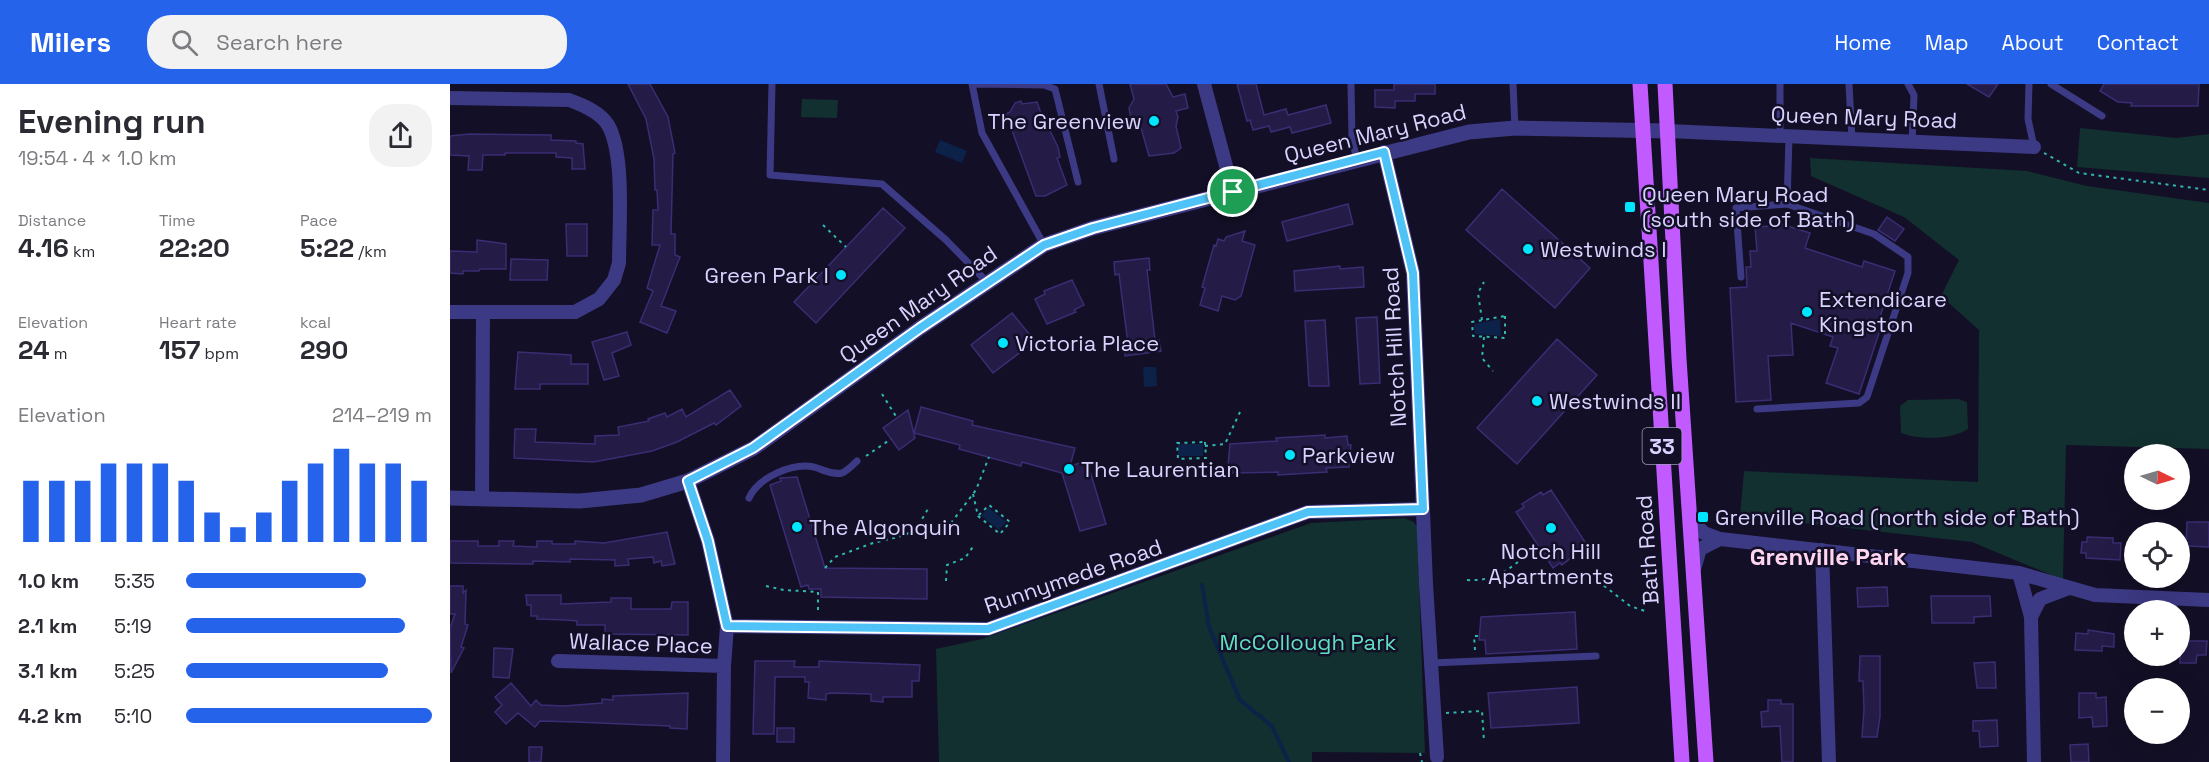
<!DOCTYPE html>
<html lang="en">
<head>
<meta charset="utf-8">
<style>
  :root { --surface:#fff; --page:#f2f2f3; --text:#2b2b33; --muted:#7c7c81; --accent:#2563eb }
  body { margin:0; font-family:"Space Grotesk",sans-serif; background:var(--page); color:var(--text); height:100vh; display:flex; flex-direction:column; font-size:22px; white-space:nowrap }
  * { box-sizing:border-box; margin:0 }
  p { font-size:20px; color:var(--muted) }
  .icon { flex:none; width:33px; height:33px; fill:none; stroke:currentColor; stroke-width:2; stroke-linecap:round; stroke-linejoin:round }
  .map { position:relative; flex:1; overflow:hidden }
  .details { display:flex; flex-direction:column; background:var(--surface); width:450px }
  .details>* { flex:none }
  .needle { width:39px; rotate:95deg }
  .buttons { position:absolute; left:1674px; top:360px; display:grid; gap:12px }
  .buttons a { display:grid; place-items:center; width:66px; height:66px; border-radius:50%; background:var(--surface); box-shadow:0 6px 24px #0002; font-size:30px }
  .pin { position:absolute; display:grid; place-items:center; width:51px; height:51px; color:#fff; margin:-26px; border:3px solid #fff; border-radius:50%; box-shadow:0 2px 6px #0007 }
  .round { display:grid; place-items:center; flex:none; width:63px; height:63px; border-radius:24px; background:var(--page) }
  .overview { display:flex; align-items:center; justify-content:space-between; height:102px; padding:0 18px }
  h1 { font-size:33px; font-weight:700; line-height:45px }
  .metrics { display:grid; grid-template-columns:repeat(3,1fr); gap:9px; height:102px; padding:6px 18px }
  .metrics div { display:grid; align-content:center }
  .metrics b { font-size:26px; font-weight:700 }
  .metrics small { font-size:16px; font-weight:400 }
  .metrics p { font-size:16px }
  .chart { height:168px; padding:12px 18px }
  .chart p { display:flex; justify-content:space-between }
  .chart svg { width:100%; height:108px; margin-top:6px; stroke:var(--accent); stroke-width:6 }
  ul { padding:0 18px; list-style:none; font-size:20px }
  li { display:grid; grid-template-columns:96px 72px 1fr; align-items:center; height:45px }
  li i { height:15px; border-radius:8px; background:var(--accent) }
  header { display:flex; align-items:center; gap:36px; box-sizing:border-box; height:84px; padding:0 30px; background:var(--accent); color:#fff }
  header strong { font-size:28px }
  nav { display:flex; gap:33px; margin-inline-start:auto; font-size:21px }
  .search { width:420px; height:54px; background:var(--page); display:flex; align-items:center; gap:15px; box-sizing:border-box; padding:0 21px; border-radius:24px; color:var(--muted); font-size:22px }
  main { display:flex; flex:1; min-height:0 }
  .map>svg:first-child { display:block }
  .green { fill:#12302f }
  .water { fill:#0c2248 }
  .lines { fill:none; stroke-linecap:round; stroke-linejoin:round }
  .stream { stroke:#0c2248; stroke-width:4 }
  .building { fill:#241b47; stroke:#3b2d73; stroke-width:1.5 }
  .path { stroke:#2fb8b0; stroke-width:2; stroke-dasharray:3 4.5; stroke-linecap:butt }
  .service { stroke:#3d3a85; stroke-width:7 }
  .minor { stroke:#3d3a85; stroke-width:14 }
  .tertiary { stroke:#3d3a85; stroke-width:15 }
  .primary { stroke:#c25bff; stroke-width:15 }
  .route-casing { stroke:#fff; stroke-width:12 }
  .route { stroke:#4fc3f7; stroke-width:8 }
  .poi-dot { fill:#00e5ff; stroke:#130f26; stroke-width:2 }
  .labels { text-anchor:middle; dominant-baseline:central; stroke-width:5; stroke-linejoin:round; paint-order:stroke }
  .shield { fill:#130f26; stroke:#9e99be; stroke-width:1.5 }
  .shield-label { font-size:21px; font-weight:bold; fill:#d9d4ff }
  .street-label { font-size:22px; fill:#d9d4ff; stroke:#130f26 }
  .poi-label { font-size:22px; fill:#d9d4ff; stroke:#130f26; text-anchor:start }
  .park-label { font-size:22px; fill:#5fe0c0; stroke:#130f26 }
  .neighbourhood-label { font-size:24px; font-weight:bold; fill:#ffd6f0; stroke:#130f26 }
</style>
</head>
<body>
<header>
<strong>Milers</strong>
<div class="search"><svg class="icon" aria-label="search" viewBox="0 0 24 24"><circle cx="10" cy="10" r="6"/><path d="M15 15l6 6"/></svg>Search here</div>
<nav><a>Home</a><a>Map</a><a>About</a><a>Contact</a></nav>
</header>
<main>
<section class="details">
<div class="overview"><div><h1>Evening run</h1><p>19:54 · 4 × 1.0 km</p></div><a class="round"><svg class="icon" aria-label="share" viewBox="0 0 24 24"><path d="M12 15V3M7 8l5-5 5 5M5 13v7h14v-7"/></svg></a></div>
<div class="metrics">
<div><p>Distance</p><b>4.16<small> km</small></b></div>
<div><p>Time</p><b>22:20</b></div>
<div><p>Pace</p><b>5:22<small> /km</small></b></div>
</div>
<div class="metrics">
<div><p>Elevation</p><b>24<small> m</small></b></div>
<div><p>Heart rate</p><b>157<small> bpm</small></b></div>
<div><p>kcal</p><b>290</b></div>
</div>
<div class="chart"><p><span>Elevation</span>214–219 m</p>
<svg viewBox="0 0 160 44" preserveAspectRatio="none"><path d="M5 44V19M15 44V19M25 44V19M35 44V12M45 44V12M55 44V12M65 44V19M75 44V32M85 44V38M95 44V32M105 44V19M115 44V12M125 44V6M135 44V12M145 44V12M155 44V19"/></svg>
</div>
<ul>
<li><b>1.0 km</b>5:35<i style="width:73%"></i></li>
<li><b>2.1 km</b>5:19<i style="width:89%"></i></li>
<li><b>3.1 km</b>5:25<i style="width:82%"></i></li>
<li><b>4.2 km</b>5:10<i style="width:100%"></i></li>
</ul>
</section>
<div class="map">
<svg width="1759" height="678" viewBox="0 0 1759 678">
  <rect width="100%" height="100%" fill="#130f26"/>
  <!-- green -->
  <path class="green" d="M352 15 388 16 387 34 351 33Z
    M1630 44 1726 54 1759 50V94L1627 83Z
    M1360 74 1577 87 1637 102 1759 119V365L1616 361 1613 496 1522 458 1290 432 1294 387 1528 398 1529 246 1491 212 1509 176 1454 133 1361 92Z
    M1508 315 1517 318 1518 345C1501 356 1469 356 1451 349L1450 322 1458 316Z
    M954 434 964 438 967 443 975 669 862 668V678H489L486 565 532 555 861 439Z"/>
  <!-- water -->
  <path class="water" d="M490 56 517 67 512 79 485 68Z
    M1050 235 1051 252 1025 250 1024 240Z
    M693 283H706L707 302 694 303Z
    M728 360H753V372H728Z
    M538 423 556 438 549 446 531 432Z"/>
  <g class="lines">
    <!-- stream -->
    <path class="stream" d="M752 501 759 543 790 616 822 642 839 678"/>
  </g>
  <!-- building -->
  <path class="building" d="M178 0H200L218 33 225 69 223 70 221 150H225V171L230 173 211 222 226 227 217 249 190 238 203 207 197 204 210 161H202L203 126H208L207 106H205L204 75 196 35Z
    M680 0H716L723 13 735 10 738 24 726 27 728 33 726 42 731 64 724 69 699 72 691 44 683 39 680 30 679 24 684 15Z
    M787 0H806L814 31 836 25 838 31 876 21 881 39 842 49 840 43 821 48 819 42 803 46 800 36 797 37Z
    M944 0H985V10H965V17H945V24L925 23V6H944Z
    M1517 0H1548L1539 13Z
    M1654 0H1749L1748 22H1681L1682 19 1668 18 1650 7Z
    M571 17 572 20 587 18 597 46 599 45 608 63 610 73 607 74 617 101 595 112H586L556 30 560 28 565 19Z
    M19 50 101 51V56L126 57V59L133 60 135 85H122V74L106 73V69H55V71H33L32 86H18L19 72 0 71V52Z
    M1052 105 1140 184 1105 224 1016 146Z
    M898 120 903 140 837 157 832 138Z
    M433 124 455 144 366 239 344 218Z
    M1437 133 1454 145 1445 157 1428 146Z
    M1328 139 1360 149 1355 164 1412 183 1414 177 1445 187 1427 242 1431 243 1409 310 1376 299 1388 264 1380 262 1383 253 1341 239 1343 271 1318 272 1321 316 1286 318 1280 204 1297 203 1296 183H1301L1300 167H1307L1305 143 1323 142Z
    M116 140H137V172H117Z
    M795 147 792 157 805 161 791 212 785 216 772 212 768 227 750 221 755 204 752 203 764 161 766 162 768 155 774 157 776 153Z
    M27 156 56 160V185H30L29 187H13V190L0 189V167L27 168Z
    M699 174 700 186H697L705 256H709L711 267 675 272 674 260H678L669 190 665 191 664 178Z
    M61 175 98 176 97 196H60Z
    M890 182V185L913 183 914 203 845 207 844 187Z
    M622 196 634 221 624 226 626 228 597 240 585 215 595 210 594 207Z
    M562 229 585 257 543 289 521 261Z
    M927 233 930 299 910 300 906 234Z
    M875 236 879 302H859L855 237Z
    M177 248 181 261 162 269 169 292 154 296 142 258Z
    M1107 255 1147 291 1067 380 1027 344Z
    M68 268 121 271V280H138V300H90V305H65Z
    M280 306 291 322 266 341 264 339 227 358 202 367 144 378 64 374 65 345H86L85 358 145 360V352L169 351 168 343 199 337 198 335 215 329 217 333 232 325 236 333Z
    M471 323 523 337 522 341 625 364 620 382 637 377 656 440 630 447 612 389 572 378 571 382 509 365 510 361 464 349Z
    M458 326 465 354 449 366 433 344Z
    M875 351V354L897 352 898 361H901L899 383 876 384 877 388 828 391V388L782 389V381H778L780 360 827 357 826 354Z
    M347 393 375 484 477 485V515L371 513V505H359L358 501 351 503 320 401 331 397 330 394Z
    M1101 406 1137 461 1112 481 1110 479 1103 484 1066 428 1074 423 1072 420 1091 408 1093 411Z
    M1737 438H1759V463L1736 462Z
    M217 448 225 480 212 482 211 477 204 479 203 473 178 475 179 481 165 482V476L120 475V478L83 477V480L0 479V457H28V462H49V457H64L63 462 87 463V457H102V460H125V457L154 459Z
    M1637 453 1663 454V459H1671L1670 476 1636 474V469H1631L1632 458H1637Z
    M0 502H13V509L16 506 15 540 18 541 11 563 14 564 1 589 0 544 5 530H0Z
    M1437 503 1438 522 1408 523 1407 504Z
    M76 511H111V520L161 518V514H181V525H221L222 518H238V551L155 550V541H127V537L116 536 87 535V532H81V521H77Z
    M1481 512H1540L1541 532 1524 533V539H1482Z
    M1125 528 1127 565 1036 570 1035 556H1029L1031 533Z
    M1638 546 1664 550V563L1652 562V567L1625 566 1626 549 1638 550Z
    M1730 557H1757L1756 571H1747L1746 579H1730Z
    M44 564 63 565 59 594 43 593Z
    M1410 572H1430V633L1427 653H1412L1414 626 1413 597H1409Z
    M305 577H345L344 583H369V577L470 581 469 597H462V613H433V618L421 617V610L381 609 376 610V616L358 614 359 598H355V593H325L324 650H303Z
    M1545 578 1546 604H1527L1524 579Z
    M61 599 81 622 86 616 91 621 114 622 152 619V615L163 616V612L238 609 237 645 220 644V642L126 638 90 637 85 643 68 629 56 640 45 628 52 621 45 613Z
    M1127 603 1129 639 1041 644 1038 609Z
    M1629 609H1646V614L1656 613 1657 642 1643 643 1642 633 1629 634Z
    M1318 616H1331V620H1343V678H1332L1330 642 1312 643 1311 628 1318 627Z
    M1547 636 1548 662 1530 663 1529 647H1523V637Z
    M327 644H344V658H327Z
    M1638 660 1639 678H1621L1620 661Z
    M79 663H92L91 678H79Z"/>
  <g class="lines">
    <!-- path -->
    <path class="path" d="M1594 69 1629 89 1759 106
      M373 141 396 163
      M1055 232V254L1023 252 1022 238Z
      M1032 236 1028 209 1034 198
      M1034 253 1032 274 1043 287
      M432 310 447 334
      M755 358 756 374 728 375 727 359Z
      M755 362 775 360 790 328
      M416 372 441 355
      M523 410 528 432 550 450 560 438 539 421 528 432
      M501 439 526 406 539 373
      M375 484 385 473 423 459 456 451 469 440 478 425
      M1017 496C1048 498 1066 481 1087 460
      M496 497 497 481 515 474 525 460
      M1148 497 1180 522 1198 528
      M316 502 334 506 368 508V528
      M1025 566 1024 552H1028
      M996 629 1032 627 1034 657
      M970 669 972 678"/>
    <!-- service -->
    <path class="service" d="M322 0 320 91 432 100 496 156 537 198
      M522 0 532 49 594 161
      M525 0 594 1 605 5 628 98
      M649 0 664 75
      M901 0 902 55 907 76
      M1063 0 1065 44
      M1399 0 1402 56
      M1458 0 1464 11 1462 58
      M1579 0 1578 35 1584 63
      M1601 0 1652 32
      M1330 53V0
      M1291 193 1286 124 1337 120 1339 53
      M1307 325 1409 319 1417 313 1458 189V173L1424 150 1337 120
      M299 414C308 394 342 378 364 383 374 386 382 391 392 389 397 387 403 381 407 377
      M981 579 1146 572"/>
    <!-- minor -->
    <path class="minor" d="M754 0 783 108
      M0 14 119 16C133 21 150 28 158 41 175 70 169 143 169 179L164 196 149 215 125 228H0
      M1218 47 1584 63
      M934 68 963 189 976 500 987 673
      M238 397 258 457 277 542 274 582 273 678
      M32 415 33 229
      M1240 435 1254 449 1270 455 1569 489 1645 511 1759 516
      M1372 466 1379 678
      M1244 485 1250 465 1270 455
      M1569 489 1581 533 1584 678
      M1581 533 1590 515 1619 504
      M277 542 538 545 858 428 973 425
      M108 577 274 582"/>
    <!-- tertiary -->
    <path class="tertiary" d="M0 414 130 417 191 411 238 397 304 364 470 244 594 161 643 144 1019 48 1065 44 1218 47"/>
    <!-- primary -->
    <path class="primary" d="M1190 0 1232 678
      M1215 0 1229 275 1256 678"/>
  </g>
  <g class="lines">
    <defs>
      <path id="route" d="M934 68 963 189 973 425 858 428 538 545 277 542 258 457 238 397 303 364 470 244 594 161 643 144Z"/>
    </defs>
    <!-- route casing -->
    <use href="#route" class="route-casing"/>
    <!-- route -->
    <use href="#route" class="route"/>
  </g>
  <!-- markers -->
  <g class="poi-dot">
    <circle cx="704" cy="37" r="6"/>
    <rect x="1174" y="117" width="12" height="12" rx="3"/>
    <circle cx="1078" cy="165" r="6"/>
    <circle cx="391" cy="191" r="6"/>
    <circle cx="1357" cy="228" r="6"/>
    <circle cx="553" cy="259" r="6"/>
    <circle cx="1087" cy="317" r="6"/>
    <circle cx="840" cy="371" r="6"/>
    <circle cx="619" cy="385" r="6"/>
    <rect x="1247" y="427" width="12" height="12" rx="3"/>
    <circle cx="347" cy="443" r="6"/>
    <circle cx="1101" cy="444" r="6"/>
  </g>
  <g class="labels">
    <!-- shield labels -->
    <rect class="shield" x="1192.5" y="344" width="39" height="36" rx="4.5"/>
    <g class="shield-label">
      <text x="1212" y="362">33</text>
    </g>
    <!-- street labels -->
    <g class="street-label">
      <text transform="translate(1414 33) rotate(2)">Queen Mary Road</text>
      <text transform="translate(925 49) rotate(-14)">Queen Mary Road</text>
      <text transform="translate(468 220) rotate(-35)">Queen Mary Road</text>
      <text transform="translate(944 263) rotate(-93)">Notch Hill Road</text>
      <text transform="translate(1197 466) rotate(-94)">Bath Road</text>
      <text transform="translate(623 492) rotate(-19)">Runnymede Road</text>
      <text transform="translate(191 559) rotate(2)">Wallace Place</text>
    </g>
    <!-- poi labels -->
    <g class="poi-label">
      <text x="692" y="37" text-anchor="end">The Greenview</text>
      <text x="1192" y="110">Queen Mary Road<tspan x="1192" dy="25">(south side of Bath)</tspan></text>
      <text x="1090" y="165">Westwinds I</text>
      <text x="379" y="191" text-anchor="end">Green Park I</text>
      <text x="1369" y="215">Extendicare<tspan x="1369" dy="25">Kingston</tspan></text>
      <text x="565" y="259">Victoria Place</text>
      <text x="1099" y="317">Westwinds II</text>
      <text x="852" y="371">Parkview</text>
      <text x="631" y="385">The Laurentian</text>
      <text x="1265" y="433">Grenville Road (north side of Bath)</text>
      <text x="359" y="443">The Algonquin</text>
      <text x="1101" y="467" text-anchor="middle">Notch Hill<tspan x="1101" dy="25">Apartments</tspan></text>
    </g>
    <!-- park labels -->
    <g class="park-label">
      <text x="858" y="558">McCollough Park</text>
    </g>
    <!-- neighbourhood labels -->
    <g class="neighbourhood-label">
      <text x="1378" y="472">Grenville Park</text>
    </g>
  </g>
</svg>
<div class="buttons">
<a><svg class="needle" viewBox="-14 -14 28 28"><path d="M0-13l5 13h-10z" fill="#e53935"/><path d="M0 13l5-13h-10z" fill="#7c7c81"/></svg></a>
<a><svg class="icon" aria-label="locate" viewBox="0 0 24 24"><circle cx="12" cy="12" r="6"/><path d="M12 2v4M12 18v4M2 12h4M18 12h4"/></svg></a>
<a>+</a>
<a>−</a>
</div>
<div class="pin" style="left:783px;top:108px;background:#1e9e55"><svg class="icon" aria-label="arrive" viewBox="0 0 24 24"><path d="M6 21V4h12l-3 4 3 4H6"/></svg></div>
</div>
</main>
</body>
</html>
